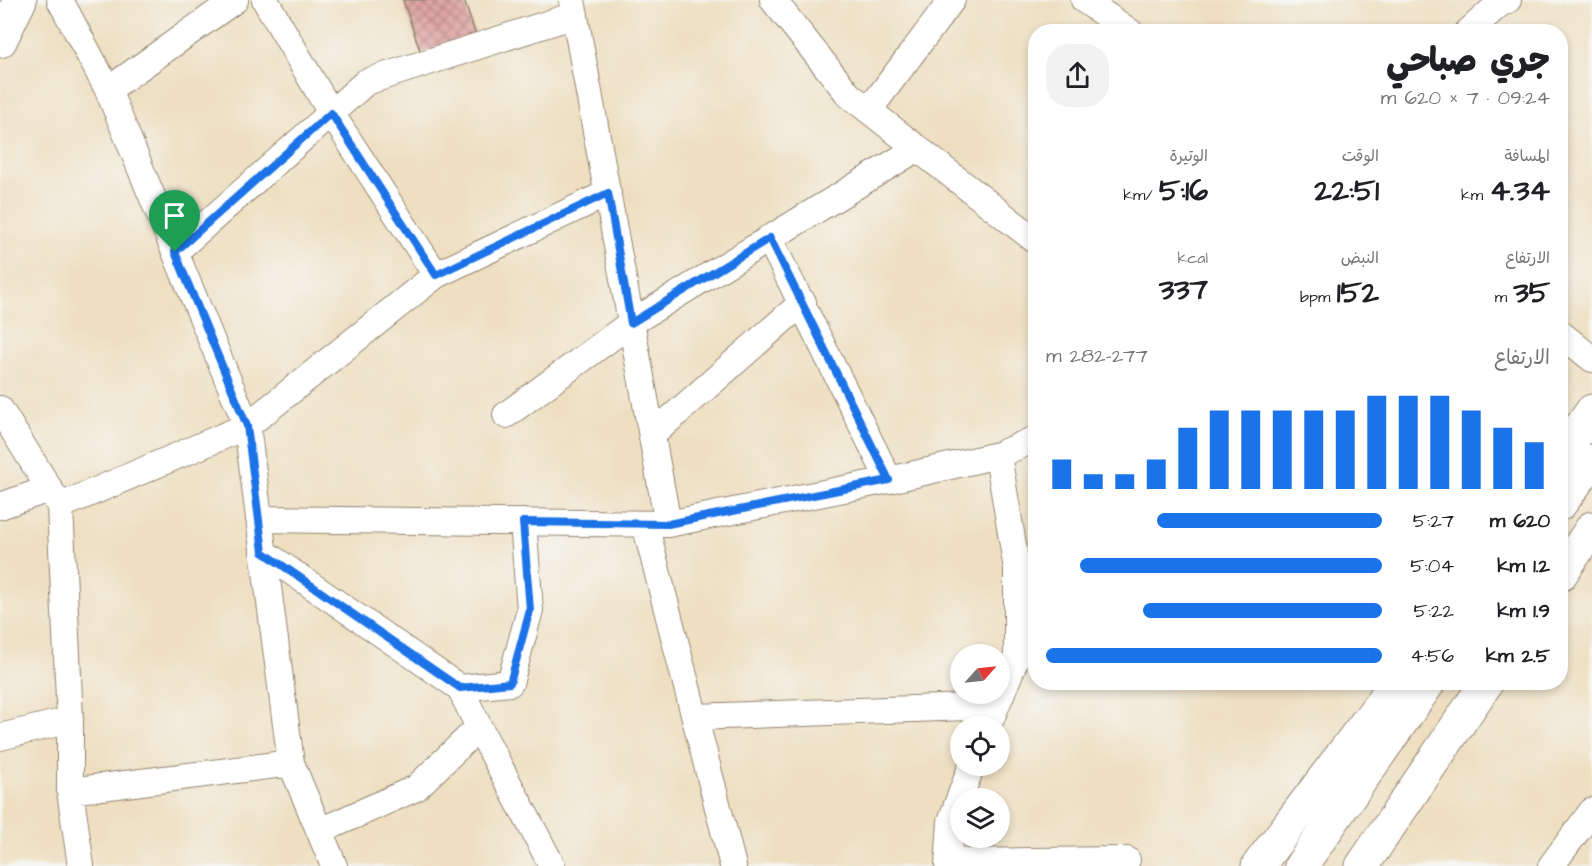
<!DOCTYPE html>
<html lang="ar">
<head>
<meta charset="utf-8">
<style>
  :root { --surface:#fff; --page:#f2f2f2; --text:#202124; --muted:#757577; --accent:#1a73e8 }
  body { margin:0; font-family:"Architects Daughter","Playpen Sans Arabic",sans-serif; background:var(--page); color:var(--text); direction:rtl; height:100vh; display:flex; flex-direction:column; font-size:22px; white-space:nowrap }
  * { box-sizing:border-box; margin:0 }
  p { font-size:20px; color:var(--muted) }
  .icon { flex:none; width:33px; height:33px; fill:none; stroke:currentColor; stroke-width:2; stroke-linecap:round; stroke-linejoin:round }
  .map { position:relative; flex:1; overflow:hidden; direction:ltr }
  .panel { position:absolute; left:1028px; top:24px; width:540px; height:666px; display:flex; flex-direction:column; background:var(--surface); border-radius:24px; box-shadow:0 3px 9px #0003; direction:rtl }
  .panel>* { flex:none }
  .needle { width:39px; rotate:63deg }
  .controls { position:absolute; left:950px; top:644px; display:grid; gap:12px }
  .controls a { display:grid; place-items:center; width:60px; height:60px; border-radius:50%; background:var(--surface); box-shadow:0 3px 9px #0003; font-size:30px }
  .pin { position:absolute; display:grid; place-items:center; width:51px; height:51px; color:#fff; margin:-62px -26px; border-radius:50% 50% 50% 0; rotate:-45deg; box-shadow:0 0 6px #0007 }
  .pin .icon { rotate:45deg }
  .round { display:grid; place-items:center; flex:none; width:63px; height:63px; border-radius:24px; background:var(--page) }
  .summary { display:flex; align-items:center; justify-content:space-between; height:102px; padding:0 18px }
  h1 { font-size:33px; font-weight:800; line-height:45px }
  .figures { display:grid; grid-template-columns:repeat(3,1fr); gap:9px; height:102px; padding:6px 18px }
  .figures div { display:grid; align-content:center }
  .figures b { font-size:30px; font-weight:800 }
  .figures small { font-size:16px; font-weight:400 }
  .figures p { font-size:16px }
  .chart { height:168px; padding:12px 18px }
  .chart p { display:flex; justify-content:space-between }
  .chart svg { width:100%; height:108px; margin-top:6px; stroke:var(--accent); stroke-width:6 }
  ul { padding:0 18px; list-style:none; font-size:20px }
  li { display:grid; grid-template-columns:96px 72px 1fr; align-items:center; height:45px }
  li i { height:15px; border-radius:8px; background:var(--accent) }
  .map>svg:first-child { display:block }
  .building { fill:url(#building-cross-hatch) }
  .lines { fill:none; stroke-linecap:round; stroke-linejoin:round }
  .street-casing { stroke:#948470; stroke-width:28 }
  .secondary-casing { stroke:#948470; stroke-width:35 }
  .primary-casing { stroke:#948470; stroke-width:35 }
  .street { stroke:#fff; stroke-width:26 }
  .secondary { stroke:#fff; stroke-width:33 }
  .primary { stroke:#fff; stroke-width:33 }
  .route-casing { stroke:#fff; stroke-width:12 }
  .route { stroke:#1a73e8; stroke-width:8 }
</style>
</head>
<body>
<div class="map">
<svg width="1592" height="866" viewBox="0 0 1592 866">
  <defs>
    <pattern id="building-cross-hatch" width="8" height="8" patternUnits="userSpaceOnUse" patternTransform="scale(1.5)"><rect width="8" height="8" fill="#dfa6a5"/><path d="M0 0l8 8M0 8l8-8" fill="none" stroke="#b68786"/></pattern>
  </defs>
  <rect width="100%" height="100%" fill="#f6f6f2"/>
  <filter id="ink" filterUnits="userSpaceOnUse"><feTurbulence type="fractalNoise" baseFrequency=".0167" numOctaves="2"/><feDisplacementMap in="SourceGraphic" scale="12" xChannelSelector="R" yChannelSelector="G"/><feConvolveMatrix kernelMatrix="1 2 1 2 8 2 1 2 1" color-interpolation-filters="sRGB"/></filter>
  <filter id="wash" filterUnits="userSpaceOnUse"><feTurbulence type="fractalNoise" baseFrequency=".008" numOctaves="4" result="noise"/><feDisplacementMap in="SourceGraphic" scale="24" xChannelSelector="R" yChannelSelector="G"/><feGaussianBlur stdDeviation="1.35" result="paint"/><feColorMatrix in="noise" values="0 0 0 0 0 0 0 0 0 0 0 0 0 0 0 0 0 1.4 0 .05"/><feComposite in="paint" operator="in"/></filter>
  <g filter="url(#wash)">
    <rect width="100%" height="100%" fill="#eedfc1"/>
    <g id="blocks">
      <!-- building -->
      <path class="building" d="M403 0H464L476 36 421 53Z"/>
    </g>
  </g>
  <g filter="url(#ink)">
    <use href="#blocks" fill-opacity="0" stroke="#948470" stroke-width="1.5"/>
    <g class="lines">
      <defs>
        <path id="street" d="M60 0 108 90 247 426 291 763 334 866
          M265 0 331 113 436 275
          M572 0 668 524
          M773 0 849 95 1035 240
          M1084 0 1130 32
          M1468 32 1498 5 1508 0
          M108 90 235 0
          M869 110 952 0
          M769 238 889 480
          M175 252 366 82 575 15
          M1560 333 1592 359
          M0 409 60 506 70 720V791L81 866
          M506 415 631 323 918 148
          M652 435 803 302
          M0 506 49 489
          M60 506 247 426 436 275 608 193
          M259 519 668 524 889 480 998 455 1035 439
          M645 524 733 866
          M263 552 460 688 510 683 530 610 523 522
          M460 688C488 749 522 806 552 866
          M695 717 996 706
          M988 726 1017 656V569L998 455
          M0 737 70 720
          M70 791 291 763
          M320 831 416 788 478 728
          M949 862 1127 860
          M948 866 951 821 972 765
          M1551 866 1592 811"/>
        <path id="secondary" d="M0 41 20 0
          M1560 457 1592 411
          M1258 866 1397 682"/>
        <path id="primary" d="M1560 504 1592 461
          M1560 575 1592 528
          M1301 866 1429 682
          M1362 866 1487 682"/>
      </defs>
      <!-- street casing -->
      <use href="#street" class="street-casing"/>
      <!-- secondary casing -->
      <use href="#secondary" class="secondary-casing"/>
      <!-- primary casing -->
      <use href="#primary" class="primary-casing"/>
      <!-- street -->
      <use href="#street" class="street"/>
      <!-- secondary -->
      <use href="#secondary" class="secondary"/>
      <!-- primary -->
      <use href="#primary" class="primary"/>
    </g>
  </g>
  <g class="lines" filter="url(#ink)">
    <defs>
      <path id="route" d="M331 113 436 275 608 193 631 323 770 238 889 480 668 524 523 522 530 610 510 683 460 688 263 552 247 426 175 252Z"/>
    </defs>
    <!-- route casing -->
    <use href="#route" class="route-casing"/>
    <!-- route -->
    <use href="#route" class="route"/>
  </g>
</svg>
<div class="controls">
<a><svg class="needle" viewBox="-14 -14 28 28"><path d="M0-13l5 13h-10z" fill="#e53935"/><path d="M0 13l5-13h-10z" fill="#757577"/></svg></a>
<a><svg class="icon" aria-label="locate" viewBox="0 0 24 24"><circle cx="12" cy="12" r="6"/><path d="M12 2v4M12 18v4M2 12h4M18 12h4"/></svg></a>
<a><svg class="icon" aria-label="layers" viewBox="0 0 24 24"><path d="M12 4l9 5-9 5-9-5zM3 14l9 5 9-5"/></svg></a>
</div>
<div class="pin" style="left:175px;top:252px;background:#1e9e55"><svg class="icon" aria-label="arrive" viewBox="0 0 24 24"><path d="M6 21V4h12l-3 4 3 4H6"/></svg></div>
<section class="panel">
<div class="summary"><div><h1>جري صباحي</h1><p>09:24 · 7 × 620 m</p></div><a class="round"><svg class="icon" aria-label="share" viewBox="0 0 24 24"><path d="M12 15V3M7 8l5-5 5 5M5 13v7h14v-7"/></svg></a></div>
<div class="figures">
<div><p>المسافة</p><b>4.34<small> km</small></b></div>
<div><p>الوقت</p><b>22:51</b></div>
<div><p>الوتيرة</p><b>5:16<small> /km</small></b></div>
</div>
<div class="figures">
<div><p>الارتفاع</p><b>35<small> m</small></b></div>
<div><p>النبض</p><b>152<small> bpm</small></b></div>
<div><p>kcal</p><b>337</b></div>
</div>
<div class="chart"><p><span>الارتفاع</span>277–282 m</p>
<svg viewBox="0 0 160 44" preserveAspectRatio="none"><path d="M5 44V32M15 44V38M25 44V38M35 44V32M45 44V19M55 44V12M65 44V12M75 44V12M85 44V12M95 44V12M105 44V6M115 44V6M125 44V6M135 44V12M145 44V19M155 44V25"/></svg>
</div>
<ul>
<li><b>620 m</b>5:27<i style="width:67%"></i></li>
<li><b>1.2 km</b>5:04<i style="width:90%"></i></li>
<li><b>1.9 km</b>5:22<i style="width:71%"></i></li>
<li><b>2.5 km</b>4:56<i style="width:100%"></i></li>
</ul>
</section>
</div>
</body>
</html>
